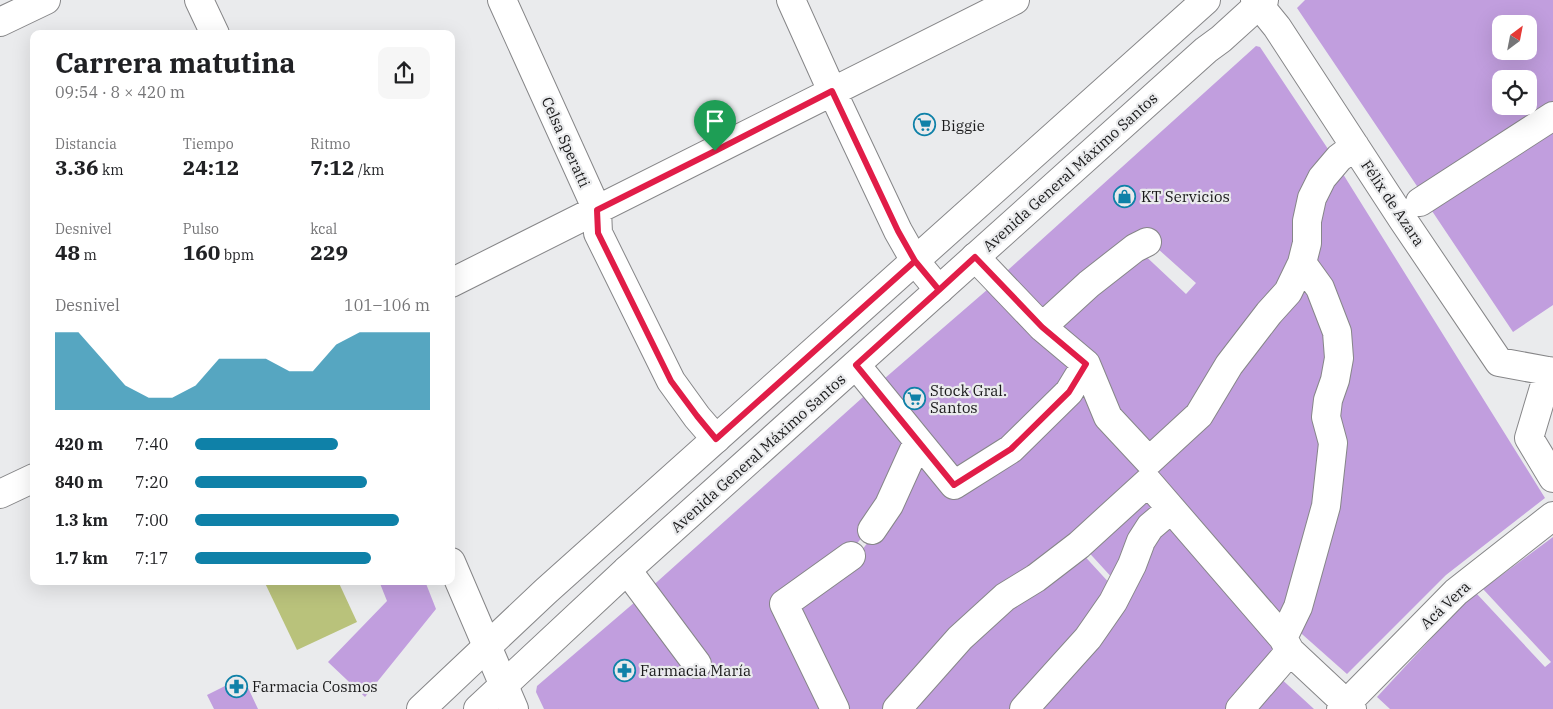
<!DOCTYPE html>
<html lang="es">
<head>
<meta charset="utf-8">
<style>
  :root { --surface:#fff; --page:#f6f6f6; --text:#202124; --muted:#757577; --accent:#0f81a8 }
  body { margin:0; font-family:"IBM Plex Serif",serif; background:var(--page); color:var(--text); height:100vh; display:flex; flex-direction:column; font-size:19px; white-space:nowrap }
  * { box-sizing:border-box; margin:0 }
  p { font-size:16px; color:var(--muted) }
  .icon { flex:none; width:28px; height:28px; fill:none; stroke:currentColor; stroke-width:2; stroke-linecap:round; stroke-linejoin:round }
  .map { position:relative; flex:1; overflow:hidden }
  .panel { position:absolute; left:30px; top:30px; width:425px; height:555px; display:flex; flex-direction:column; background:var(--surface); border-radius:10px; box-shadow:0 5px 20px #0002 }
  .panel>* { flex:none }
  .needle { width:32px; rotate:32deg }
  .controls { position:absolute; left:1492px; top:15px; display:grid; gap:10px }
  .controls a { display:grid; place-items:center; width:45px; height:45px; border-radius:10px; background:var(--surface); box-shadow:0 5px 20px #0002; font-size:25px }
  .pin { position:absolute; display:grid; place-items:center; width:42px; height:42px; color:#fff; margin:-51px -21px; border-radius:50% 50% 50% 0; rotate:-45deg; box-shadow:0 0 5px #0007 }
  .pin .icon { rotate:45deg }
  .round { display:grid; place-items:center; flex:none; width:52px; height:52px; border-radius:10px; background:var(--page) }
  .overview { display:flex; align-items:center; justify-content:space-between; height:85px; padding:0 25px }
  h1 { font-size:28px; font-weight:700; line-height:38px }
  .figures { display:grid; grid-template-columns:repeat(3,1fr); gap:8px; height:85px; padding:5px 25px }
  .figures div { display:grid; align-content:center }
  .figures b { font-size:21px; font-weight:700 }
  .figures small { font-size:14px; font-weight:400 }
  .figures p { font-size:14px }
  .chart { height:140px; padding:10px 25px }
  .chart p { display:flex; justify-content:space-between }
  .chart svg { width:100%; height:90px; margin-top:5px; fill:var(--accent); opacity:.7 }
  ul { padding:0 25px; list-style:none; font-size:16px }
  li { display:grid; grid-template-columns:80px 60px 1fr; align-items:center; height:38px }
  li i { height:12px; border-radius:6px; background:var(--accent) }
  .map>svg:first-child { display:block }
  .grass { fill:#b9c27b }
  .building { fill:#c19ede; fill-rule:evenodd }
  .lines { fill:none; stroke-linecap:round; stroke-linejoin:round }
  .minor-casing { stroke:#868688; stroke-width:30 }
  .major-casing { stroke:#868688; stroke-width:30 }
  .minor { stroke:#fff; stroke-width:28 }
  .major { stroke:#fff; stroke-width:28 }
  .route-casing { stroke:#fff; stroke-width:10 }
  .route { stroke:#e11d48; stroke-width:6 }
  .labels { text-anchor:middle; dominant-baseline:central; stroke-width:4.5; stroke-linejoin:round; paint-order:stroke }
  .poi-label { font-size:15px; fill:#19191a; stroke:#eaebed; text-anchor:start }
  .street-label { font-size:15px; fill:#19191a; stroke:#eaebed }
</style>
</head>
<body>
<div class="map">
<svg width="1553" height="709" viewBox="0 0 1553 709">
  <rect width="100%" height="100%" fill="#eaebed"/>
  <!-- grass -->
  <path class="grass" d="M264 581H338L357 622 297 650Z"/>
  <!-- building -->
  <path class="building" d="M1305 0H1553V110L1423 195 1297 8ZM1501 24H1529V51H1501ZM1501 79H1529V106H1501Z
    M1256 46 1260 47 1334 158 1300 263 1150 457 1044 327 1138 249 1186 294 1196 283 1138 231 1042 325 998 279Z
    M1553 120V305L1513 332 1426 202Z
    M1338 166 1545 498 1446 575 1347 674 1294 627 1344 359 1308 262 1312 222Z
    M1303 269 1335 333 1329 443 1283 632 1151 481 1152 463Z
    M995 283 1082 365 955 482 877 385Z
    M1085 371 1146 462 1145 480 885 709H841L787 605 856 558 896 505 920 449 953 492Z
    M872 389 915 441 870 528 848 554 780 603 831 709H544L536 692 537 686 642 596 692 663 681 672 685 679 710 659 705 650 698 657 648 590Z
    M1148 487 1165 508 1115 581 1083 546Z
    M1172 520 1282 648 1232 709H1032L1147 542Z
    M1553 537V709H1390L1377 697 1465 602 1477 594 1545 667 1551 662 1483 589Z
    M1079 550 1113 587 1015 709H902L964 641Z
    M379 581H425L436 609 365 697 328 662 387 601Z
    M1277 675 1314 709H1249Z
    M243 677 258 709H214L207 695Z"/>
  <g class="lines">
    <defs>
      <path id="minor" d="M199 0 215 34
        M502 0 597 210 598 233 671 381 697 417 716 439
        M791 0 832 91 898 231 915 261 939 290
        M1255 0 1277 27 1403 220 1499 362 1553 372
        M0 22 46 0
        M1420 202 1553 116
        M975 257 1042 327 1086 364 1108 417 1149 461 1199 415 1229 365 1269 313 1288 292 1302 263 1307 243V221L1312 198 1322 178 1339 158 1355 146
        M451 283 1015 0
        M1042 327 1089 284 1135 248 1147 242
        M856 365 954 485 1011 449 1069 392 1086 364
        M1549 371 1529 438 1553 478
        M0 494 34 478
        M872 530 889 505 918 441
        M451 562 514 709
        M627 570 697 664
        M1283 638 1298 607 1326 506 1333 443 1326 417 1328 400 1335 380 1339 358 1337 332 1320 288 1302 263
        M835 709 784 604 851 556
        M897 709 960 638 1005 597 1036 578 1079 545 1148 482 1283 638 1290 651 1352 709
        M1024 709 1088 638 1113 602 1132 565 1141 541 1150 527 1171 509
        M1240 709 1290 651
        M1341 709 1456 592 1553 516"/>
      <path id="major" d="M421 709 546 591 1206 0
        M478 709 627 570 1206 50 1221 39 1264 0"/>
    </defs>
    <!-- minor casing -->
    <use href="#minor" class="minor-casing"/>
    <!-- major casing -->
    <use href="#major" class="major-casing"/>
    <!-- minor -->
    <use href="#minor" class="minor"/>
    <!-- major -->
    <use href="#major" class="major"/>
  </g>
  <g class="lines">
    <defs>
      <path id="route" d="M715 151 597 210 598 233 671 381 697 416 716 439 915 261 939 290 975 257 1042 327 1086 364 1069 392 1011 449 954 485 856 365 939 290 915 261 898 231 832 91 715 151"/>
    </defs>
    <!-- route casing -->
    <use href="#route" class="route-casing"/>
    <!-- route -->
    <use href="#route" class="route"/>
  </g>
  <!-- icons -->
  <defs>
    <symbol id="supermarket-ring" viewBox="-11 -11 22 22"><circle r="9.5" fill="#eaebed" stroke="#0f81a8" stroke-width="1.5"/><path d="M-6-5.5h2.5l.6 2H6L4.5 2H-2.5L-4.4-4H-6ZM-1.5 3.2a1.3 1.3 0 1 0 .1 0ZM3 3.2a1.3 1.3 0 1 0 .1 0Z" fill="#0f81a8"/></symbol>
    <symbol id="shop-ring" viewBox="-11 -11 22 22"><circle r="9.5" fill="#eaebed" stroke="#0f81a8" stroke-width="1.5"/><path d="M-5-2.5h2.3a2.7 3.5 0 0 1 5.4 0H5L5.5 6h-11ZM-1.5-2.5h3a1.5 2.3 0 0 0-3 0Z" fill="#0f81a8"/></symbol>
    <symbol id="pharmacy-ring" viewBox="-11 -11 22 22"><circle r="9.5" fill="#eaebed" stroke="#0f81a8" stroke-width="1.5"/><path d="M-2-6h4v4h4v4h-4v4h-4v-4h-4v-4h4Z" fill="#0f81a8"/></symbol>
  </defs>
  <g fill-rule="evenodd">
    <use href="#supermarket-ring" x="912" y="112" width="25" height="25"/>
    <use href="#shop-ring" x="1112" y="184" width="25" height="25"/>
    <use href="#supermarket-ring" x="902" y="386" width="25" height="25"/>
    <use href="#pharmacy-ring" x="612" y="658" width="25" height="25"/>
    <use href="#pharmacy-ring" x="224" y="674" width="25" height="25"/>
  </g>
  <g class="labels">
    <!-- poi labels -->
    <g class="poi-label">
      <text x="941" y="125">Biggie</text>
      <text x="1141" y="196">KT Servicios</text>
      <text x="930" y="390">Stock Gral.<tspan x="930" dy="17">Santos</tspan></text>
      <text x="640" y="670">Farmacia María</text>
      <text x="252" y="686">Farmacia Cosmos</text>
    </g>
    <!-- street labels -->
    <g class="street-label">
      <text transform="translate(566 142) rotate(66)">Celsa Speratti</text>
      <text transform="translate(1070 172) rotate(-42)">Avenida General Máximo Santos</text>
      <text transform="translate(1393 203) rotate(56)">Félix de Azara</text>
      <text transform="translate(758 453) rotate(-42)">Avenida General Máximo Santos</text>
      <text transform="translate(1445 605) rotate(-43)">Acá Vera</text>
    </g>
  </g>
</svg>
<div class="controls">
<a><svg class="needle" viewBox="-14 -14 28 28"><path d="M0-13l5 13h-10z" fill="#e53935"/><path d="M0 13l5-13h-10z" fill="#757577"/></svg></a>
<a><svg class="icon" aria-label="locate" viewBox="0 0 24 24"><circle cx="12" cy="12" r="6"/><path d="M12 2v4M12 18v4M2 12h4M18 12h4"/></svg></a>
</div>
<div class="pin" style="left:715px;top:151px;background:#1e9e55"><svg class="icon" aria-label="arrive" viewBox="0 0 24 24"><path d="M6 21V4h12l-3 4 3 4H6"/></svg></div>
<section class="panel">
<div class="overview"><div><h1>Carrera matutina</h1><p>09:54 · 8 × 420 m</p></div><a class="round"><svg class="icon" aria-label="share" viewBox="0 0 24 24"><path d="M12 15V3M7 8l5-5 5 5M5 13v7h14v-7"/></svg></a></div>
<div class="figures">
<div><p>Distancia</p><b>3.36<small> km</small></b></div>
<div><p>Tiempo</p><b>24:12</b></div>
<div><p>Ritmo</p><b>7:12<small> /km</small></b></div>
</div>
<div class="figures">
<div><p>Desnivel</p><b>48<small> m</small></b></div>
<div><p>Pulso</p><b>160<small> bpm</small></b></div>
<div><p>kcal</p><b>229</b></div>
</div>
<div class="chart"><p><span>Desnivel</span>101–106 m</p>
<svg viewBox="0 0 160 44" preserveAspectRatio="none"><path d="M0 44V6L10 6L20 19L30 32L40 38L50 38L60 32L70 19L80 19L90 19L100 25L110 25L120 12L130 6L140 6L150 6L160 6V44z"/></svg>
</div>
<ul>
<li><b>420 m</b>7:40<i style="width:61%"></i></li>
<li><b>840 m</b>7:20<i style="width:73%"></i></li>
<li><b>1.3 km</b>7:00<i style="width:87%"></i></li>
<li><b>1.7 km</b>7:17<i style="width:75%"></i></li>
</ul>
</section>
</div>
</body>
</html>
